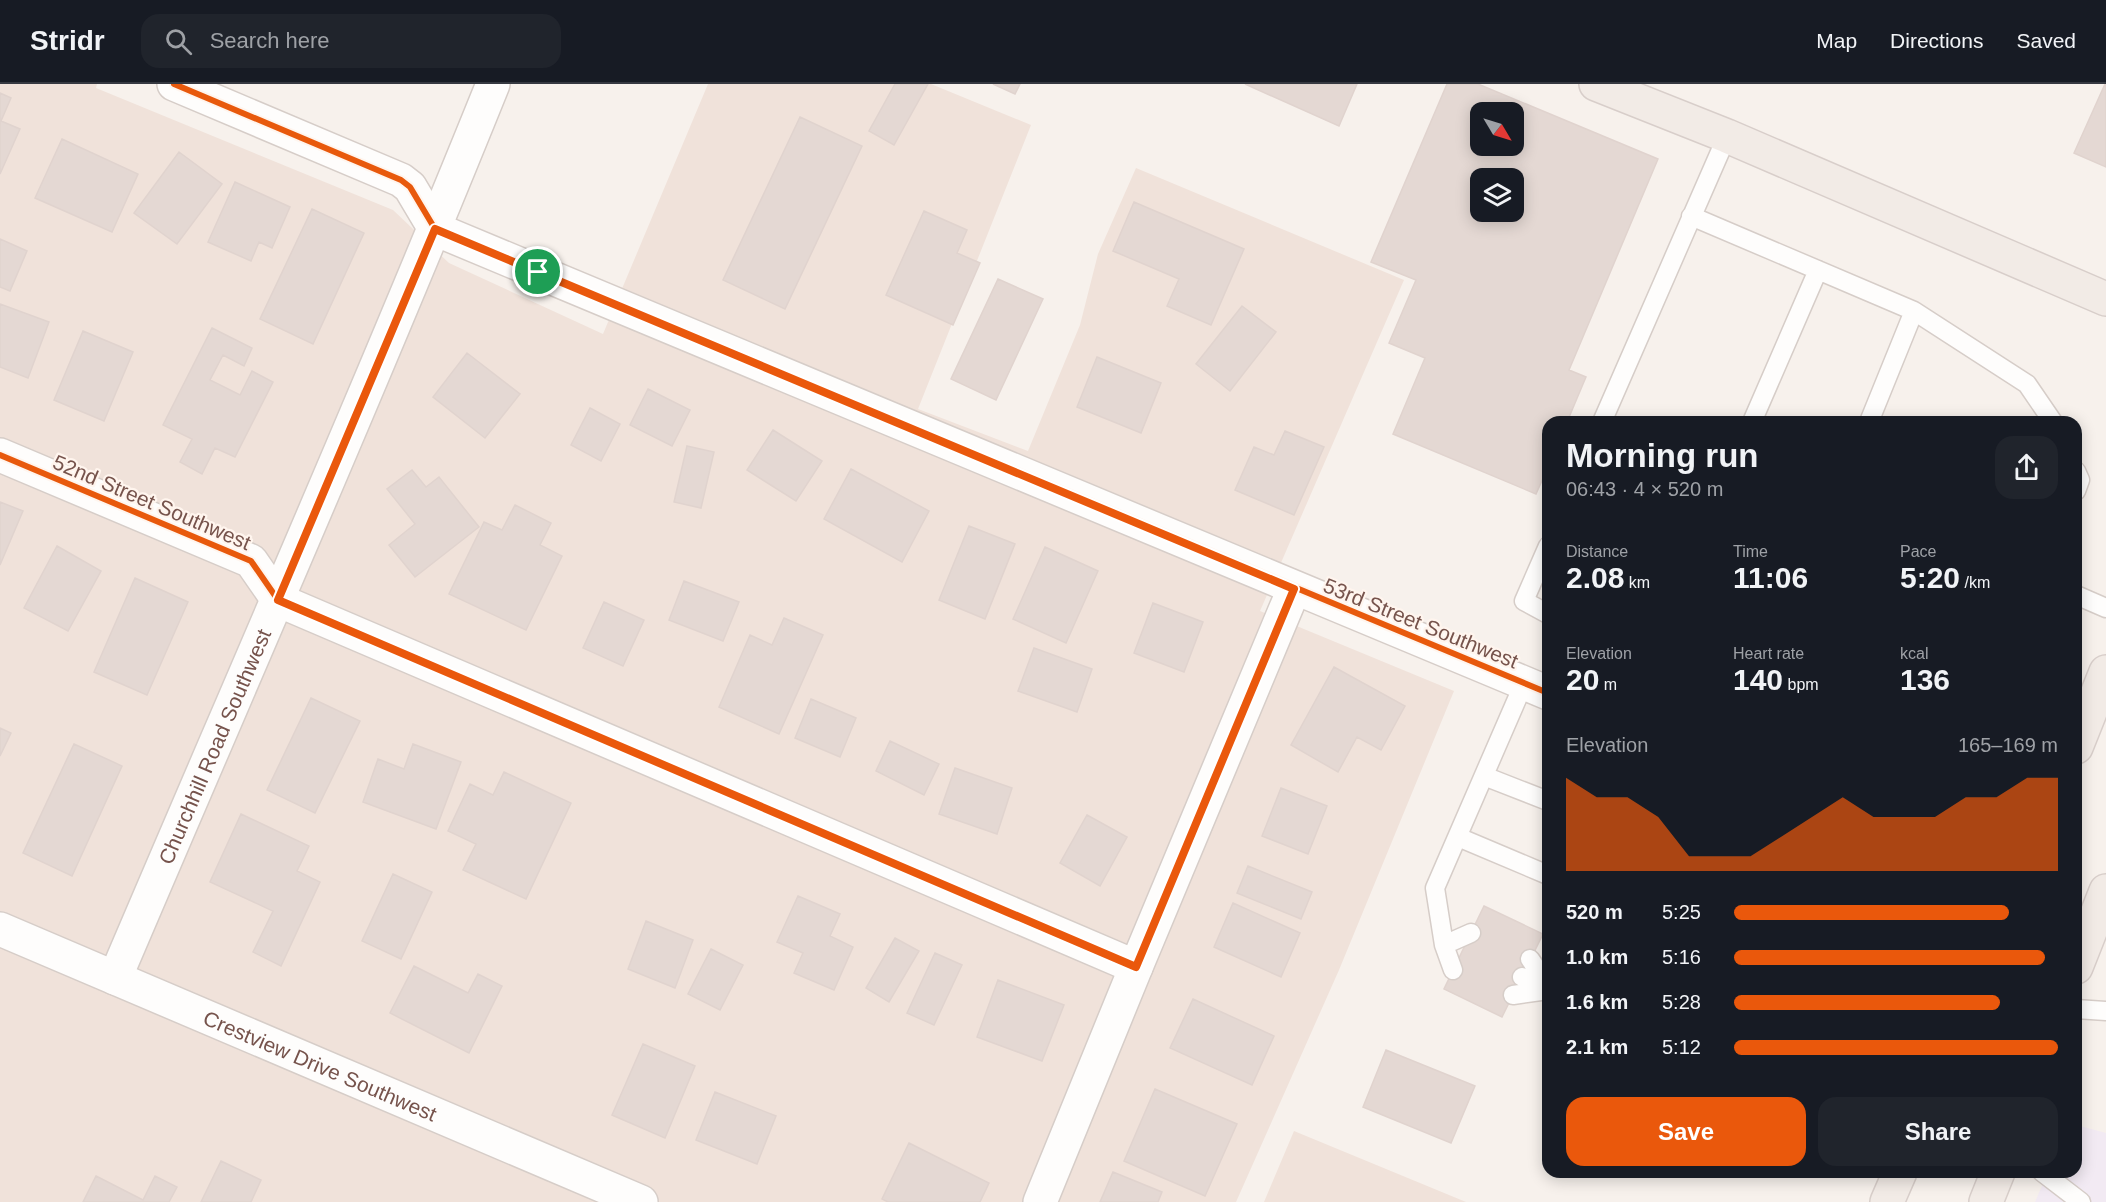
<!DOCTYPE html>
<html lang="en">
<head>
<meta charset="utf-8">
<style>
  :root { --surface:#171b24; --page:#20242c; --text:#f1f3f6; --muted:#9ea1a6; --line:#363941; --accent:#ea580c }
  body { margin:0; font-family:Helvetica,sans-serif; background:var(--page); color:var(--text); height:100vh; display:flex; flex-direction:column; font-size:22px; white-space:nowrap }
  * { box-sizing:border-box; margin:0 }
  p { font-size:20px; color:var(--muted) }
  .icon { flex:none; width:33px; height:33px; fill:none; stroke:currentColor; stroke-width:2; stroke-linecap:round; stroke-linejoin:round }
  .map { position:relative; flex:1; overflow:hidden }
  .drawer { position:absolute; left:1542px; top:332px; width:540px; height:762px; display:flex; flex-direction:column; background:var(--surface); border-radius:18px; box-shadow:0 3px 15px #0003 }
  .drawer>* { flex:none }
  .needle { width:39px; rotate:128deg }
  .fabs { position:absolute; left:1470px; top:18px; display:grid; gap:12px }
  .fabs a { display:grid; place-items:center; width:54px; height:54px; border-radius:12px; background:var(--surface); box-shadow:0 3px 15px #0003; font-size:30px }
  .pin { position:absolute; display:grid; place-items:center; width:51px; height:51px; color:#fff; margin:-26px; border:3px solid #fff; border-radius:50%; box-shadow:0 2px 6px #0007 }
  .round { display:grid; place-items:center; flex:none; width:63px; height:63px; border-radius:18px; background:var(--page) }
  .summary { display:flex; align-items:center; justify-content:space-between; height:102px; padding:0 24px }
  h1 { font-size:33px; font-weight:600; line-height:45px }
  .stats { display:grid; grid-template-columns:repeat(3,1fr); gap:9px; height:102px; padding:6px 24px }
  .stats div { display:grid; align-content:center }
  .stats b { font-size:30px; font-weight:600 }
  .stats small { font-size:16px; font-weight:400 }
  .stats p { font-size:16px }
  .chart { height:168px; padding:12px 24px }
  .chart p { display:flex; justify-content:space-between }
  .chart svg { width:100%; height:108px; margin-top:6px; fill:var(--accent); opacity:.7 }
  .action { display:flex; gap:12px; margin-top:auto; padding:12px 24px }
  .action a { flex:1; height:69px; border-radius:18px; background:var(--accent); color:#fff; font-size:24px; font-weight:600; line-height:69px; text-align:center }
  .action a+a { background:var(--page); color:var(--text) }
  ul { padding:0 24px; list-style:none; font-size:20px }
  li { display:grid; grid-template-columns:96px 72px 1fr; align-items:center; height:45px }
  li i { height:15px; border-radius:8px; background:var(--accent) }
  header { display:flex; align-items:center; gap:36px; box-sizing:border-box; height:84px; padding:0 30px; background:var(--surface); border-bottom:2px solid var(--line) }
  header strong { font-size:28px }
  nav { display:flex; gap:33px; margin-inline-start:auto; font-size:21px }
  .search { width:420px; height:54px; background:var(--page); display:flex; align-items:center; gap:15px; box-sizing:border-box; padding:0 21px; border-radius:18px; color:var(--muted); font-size:22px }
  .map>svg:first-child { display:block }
  .residential { fill:#f0e2da }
  .education { fill:#f2eaf3 }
  .building { fill:#e4d8d3; stroke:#e0d3ce; stroke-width:1.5; fill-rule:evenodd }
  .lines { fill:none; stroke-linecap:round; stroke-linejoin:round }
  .service-casing { stroke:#d6cdc8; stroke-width:21 }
  .minor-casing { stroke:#d6cdc8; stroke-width:36 }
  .tertiary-casing { stroke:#d6cdc8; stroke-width:36 }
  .primary-casing { stroke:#d8ceca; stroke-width:36 }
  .service { stroke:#fefdfc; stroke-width:18 }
  .minor { stroke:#fefdfc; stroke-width:33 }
  .tertiary { stroke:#fefdfc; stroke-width:33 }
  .primary { stroke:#f2ebe6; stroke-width:33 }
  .cycleway-casing { stroke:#fff5ee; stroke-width:10 }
  .cycleway { stroke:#e8590c; stroke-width:6 }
  .route-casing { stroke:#fff; stroke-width:12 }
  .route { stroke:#ea580c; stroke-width:8 }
  .labels { text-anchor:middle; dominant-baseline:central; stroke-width:4.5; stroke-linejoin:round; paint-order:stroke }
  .street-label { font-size:21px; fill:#76534c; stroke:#fff5ee }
</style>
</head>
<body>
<header>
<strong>Stridr</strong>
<div class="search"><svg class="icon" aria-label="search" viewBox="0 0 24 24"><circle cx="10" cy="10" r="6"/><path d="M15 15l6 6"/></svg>Search here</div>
<nav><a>Map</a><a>Directions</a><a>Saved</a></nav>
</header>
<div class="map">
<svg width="2106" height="1118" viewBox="0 0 2106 1118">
  <rect width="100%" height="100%" fill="#f7f1ec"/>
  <!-- residential -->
  <path class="residential" d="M0 0H97L96 4 393 126 449 179 603 250 708 0H931L1031 41 918 325 1028 367 1080 241 1098 170 1136 84 1404 196 1260 527 1454 607 1339 886 1236 1118H0Z
    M1294 1047 1466 1118H1264Z"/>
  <!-- education -->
  <path class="education" d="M2076 1041 2106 1049V1118H2035L2048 1088H2076Z"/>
  <!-- building -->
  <path class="building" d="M895 0H928L894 61 869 47Z
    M993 0H1020L1015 10Z
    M1245 0H1357L1339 42Z
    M1447 0H1478L1658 75 1569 286 1586 293 1567 338H1548V383L1536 410 1393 350 1425 274 1389 259 1416 196 1371 178ZM1480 28H1514V62H1480ZM1480 94H1514V128H1480Z
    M2105 0H2106V83L2074 69Z
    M0 9 11 14 1 37 20 45 0 90Z
    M800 33 862 62 785 225 723 196Z
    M62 55 138 90 112 148 35 114Z
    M179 68 222 100 177 160 134 129Z
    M235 98 290 123 272 164 259 158 251 177 208 158Z
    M1134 118 1244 165 1211 241 1167 222 1179 195 1113 167Z
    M312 125 364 149 313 260 260 235Z
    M924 127 967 146 957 169 980 179 953 241 886 211Z
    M0 155 27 167 10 207 0 203Z
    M998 195 1043 215 996 316 951 295Z
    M0 220 49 238 28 294 0 283Z
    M1242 222 1276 248 1230 307 1196 280Z
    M212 244 252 264 244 282 223 271 210 296 240 311 252 287 273 298 235 373 215 364 202 390 180 378 192 355 163 341Z
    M83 247 133 268 104 337 54 316Z
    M467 269 520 310 485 354 433 313Z
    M1097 273 1161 299 1141 349 1077 323Z
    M648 305 690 326 672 362 630 341Z
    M590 324 620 340 601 377 571 361Z
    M773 346 822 377 796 417 747 386Z
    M1285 347 1324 363 1294 431 1235 406 1254 363 1274 371Z
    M687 362 714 368 701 424 674 418Z
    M851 385 929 427 902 478 824 435Z
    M412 386 426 403 439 393 479 443 415 493 389 461 415 440 387 405Z
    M0 418 23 427 0 481Z
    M515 421 551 439 540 461 562 472 526 546 449 510 484 438 502 446Z
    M969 442 1015 460 985 535 939 516Z
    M57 462 101 487 68 547 24 524Z
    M1045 463 1098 487 1066 559 1013 535Z
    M135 494 188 518 147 611 94 588Z
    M684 497 739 518 723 557 669 536Z
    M604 518 644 536 623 582 583 564Z
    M1153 519 1203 538 1184 588 1134 569Z
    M784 534 823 551 779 650 719 623 750 551 772 561Z
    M1034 564 1092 585 1077 628 1018 607Z
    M1334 583 1405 622 1381 666 1357 653 1338 688 1291 661Z
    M311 614 360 637 315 729 267 706Z
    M811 615 856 634 840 673 795 654Z
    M0 644 11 649 0 672Z
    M890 657 939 680 924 711 876 687Z
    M74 660 122 682 72 792 23 769Z
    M413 660 461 678 436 745 363 718 378 675 404 685Z
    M955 684 1012 704 997 750 939 730Z
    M504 688 571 719 526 815 463 786 476 760 448 747 470 700 493 711Z
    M1281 704 1327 722 1308 770 1262 752Z
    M241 730 309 762 297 787 320 798 281 882 253 868 273 827 210 798Z
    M1087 731 1127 753 1100 802 1060 779Z
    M1248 782 1312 808 1301 835 1237 809Z
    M393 790 432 808 401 875 362 857Z
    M798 812 840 830 830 852 853 863 834 906 794 889 803 869 777 858Z
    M1233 819 1300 849 1281 893 1214 863Z
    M1484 822 1543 850 1502 933 1444 905Z
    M646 837 693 856 675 904 628 885Z
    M895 854 919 867 889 918 866 904Z
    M711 865 743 881 720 926 688 910Z
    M935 869 962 881 934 941 907 929Z
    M414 882 468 909 478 890 502 902 469 969 390 929Z
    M998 896 1064 921 1042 977 977 953Z
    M1193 915 1274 952 1252 1001 1170 964Z
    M643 960 695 982 665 1054 612 1031Z
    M1386 966 1475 1002 1451 1059 1363 1023Z
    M1155 1005 1237 1040 1205 1112 1124 1077Z
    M715 1008 776 1032 757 1080 696 1056Z
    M909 1059 989 1099 980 1118H888L882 1115Z
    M221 1077 261 1096 251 1118H201Z
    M1113 1088 1162 1108 1158 1118H1100Z
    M96 1092 143 1116 155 1092 177 1103 169 1118H83Z"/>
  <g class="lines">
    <defs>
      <path id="service" d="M1691 132 1914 227 1869 338
        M1914 227 2027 300 2053 338
        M1602 338 1727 52
        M1752 338 1818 186
        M2076 387 2080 396 2076 407
        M1548 462 1524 517 1548 530
        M2076 511 2106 524
        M1484 692 1548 717
        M1458 753 1548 791
        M1444 861 1471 849
        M1530 875 1548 901
        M1453 886 1444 861 1435 804 1524 599
        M1522 893 1548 904
        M1513 911 1548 906
        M2076 925 2106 927
        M2042 1088 2081 1118"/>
      <g id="minor">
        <path d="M174 0 401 96 410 103 435 145 1548 609"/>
        <path d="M0 371 251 477 278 516 1136 883"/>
        <path id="s1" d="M0 845 641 1118"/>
        <path d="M1040 1118 1136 883 1294 505"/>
      </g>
      <g id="tertiary">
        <path id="s2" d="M115 894C242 596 372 300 493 0"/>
      </g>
      <path id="primary" d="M1596 0 1727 52 2106 215
        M2076 663 2106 588
        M2076 883 2106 807
        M1887 1118 1900 1088
        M1986 1118 1998 1088"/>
    </defs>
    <!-- service casing -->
    <use href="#service" class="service-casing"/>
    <!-- minor casing -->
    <use href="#minor" class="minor-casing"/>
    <!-- tertiary casing -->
    <use href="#tertiary" class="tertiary-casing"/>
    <!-- primary casing -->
    <use href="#primary" class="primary-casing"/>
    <!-- service -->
    <use href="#service" class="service"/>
    <!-- minor -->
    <use href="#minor" class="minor"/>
    <!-- tertiary -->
    <use href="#tertiary" class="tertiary"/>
    <!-- primary -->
    <use href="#primary" class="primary"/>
    <defs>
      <path id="cycleway" d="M174 0 401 96 410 103 435 145 1548 609
        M0 371 251 477 278 516 1136 883"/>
    </defs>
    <!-- cycleway casing -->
    <use href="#cycleway" class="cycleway-casing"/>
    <!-- cycleway -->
    <use href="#cycleway" class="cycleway"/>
  </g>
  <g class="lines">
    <defs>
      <path id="route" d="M435 145 1294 505 1136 883 278 516Z"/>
    </defs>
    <!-- route casing -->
    <use href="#route" class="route-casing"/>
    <!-- route -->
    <use href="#route" class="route"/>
  </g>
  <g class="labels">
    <!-- street labels -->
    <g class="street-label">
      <text transform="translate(152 418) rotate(23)">52nd Street Southwest</text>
      <text transform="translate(1421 539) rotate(22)">53rd Street Southwest</text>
      <text stroke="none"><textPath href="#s2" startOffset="252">Churchhill Road Southwest</textPath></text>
      <text stroke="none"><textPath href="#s1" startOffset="348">Crestview Drive Southwest</textPath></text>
    </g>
  </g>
</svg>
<div class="fabs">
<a><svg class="needle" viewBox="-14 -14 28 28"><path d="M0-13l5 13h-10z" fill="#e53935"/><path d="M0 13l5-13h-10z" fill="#9ea1a6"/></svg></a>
<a><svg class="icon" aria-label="layers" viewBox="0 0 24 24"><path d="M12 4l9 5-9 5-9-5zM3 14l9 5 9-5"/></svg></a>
</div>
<div class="pin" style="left:538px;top:188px;background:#1e9e55"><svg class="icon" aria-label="arrive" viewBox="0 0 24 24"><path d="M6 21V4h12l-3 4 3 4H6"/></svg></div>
<section class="drawer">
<div class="summary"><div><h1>Morning run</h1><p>06:43 · 4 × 520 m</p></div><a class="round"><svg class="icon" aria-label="share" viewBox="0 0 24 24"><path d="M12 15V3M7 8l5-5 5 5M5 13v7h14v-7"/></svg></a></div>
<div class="stats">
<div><p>Distance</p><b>2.08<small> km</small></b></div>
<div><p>Time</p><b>11:06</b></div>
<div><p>Pace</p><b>5:20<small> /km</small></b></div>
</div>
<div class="stats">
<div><p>Elevation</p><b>20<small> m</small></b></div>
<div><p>Heart rate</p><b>140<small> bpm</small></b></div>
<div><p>kcal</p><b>136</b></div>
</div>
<div class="chart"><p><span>Elevation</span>165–169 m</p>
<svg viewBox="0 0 160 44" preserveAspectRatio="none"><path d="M0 44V6L10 14L20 14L30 22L40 38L50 38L60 38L70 30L80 22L90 14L100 22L110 22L120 22L130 14L140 14L150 6L160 6V44z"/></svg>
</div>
<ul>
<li><b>520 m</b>5:25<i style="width:85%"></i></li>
<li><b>1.0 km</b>5:16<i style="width:96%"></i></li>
<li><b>1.6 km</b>5:28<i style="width:82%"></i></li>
<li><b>2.1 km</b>5:12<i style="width:100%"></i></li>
</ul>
<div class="action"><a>Save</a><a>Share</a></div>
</section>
</div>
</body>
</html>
